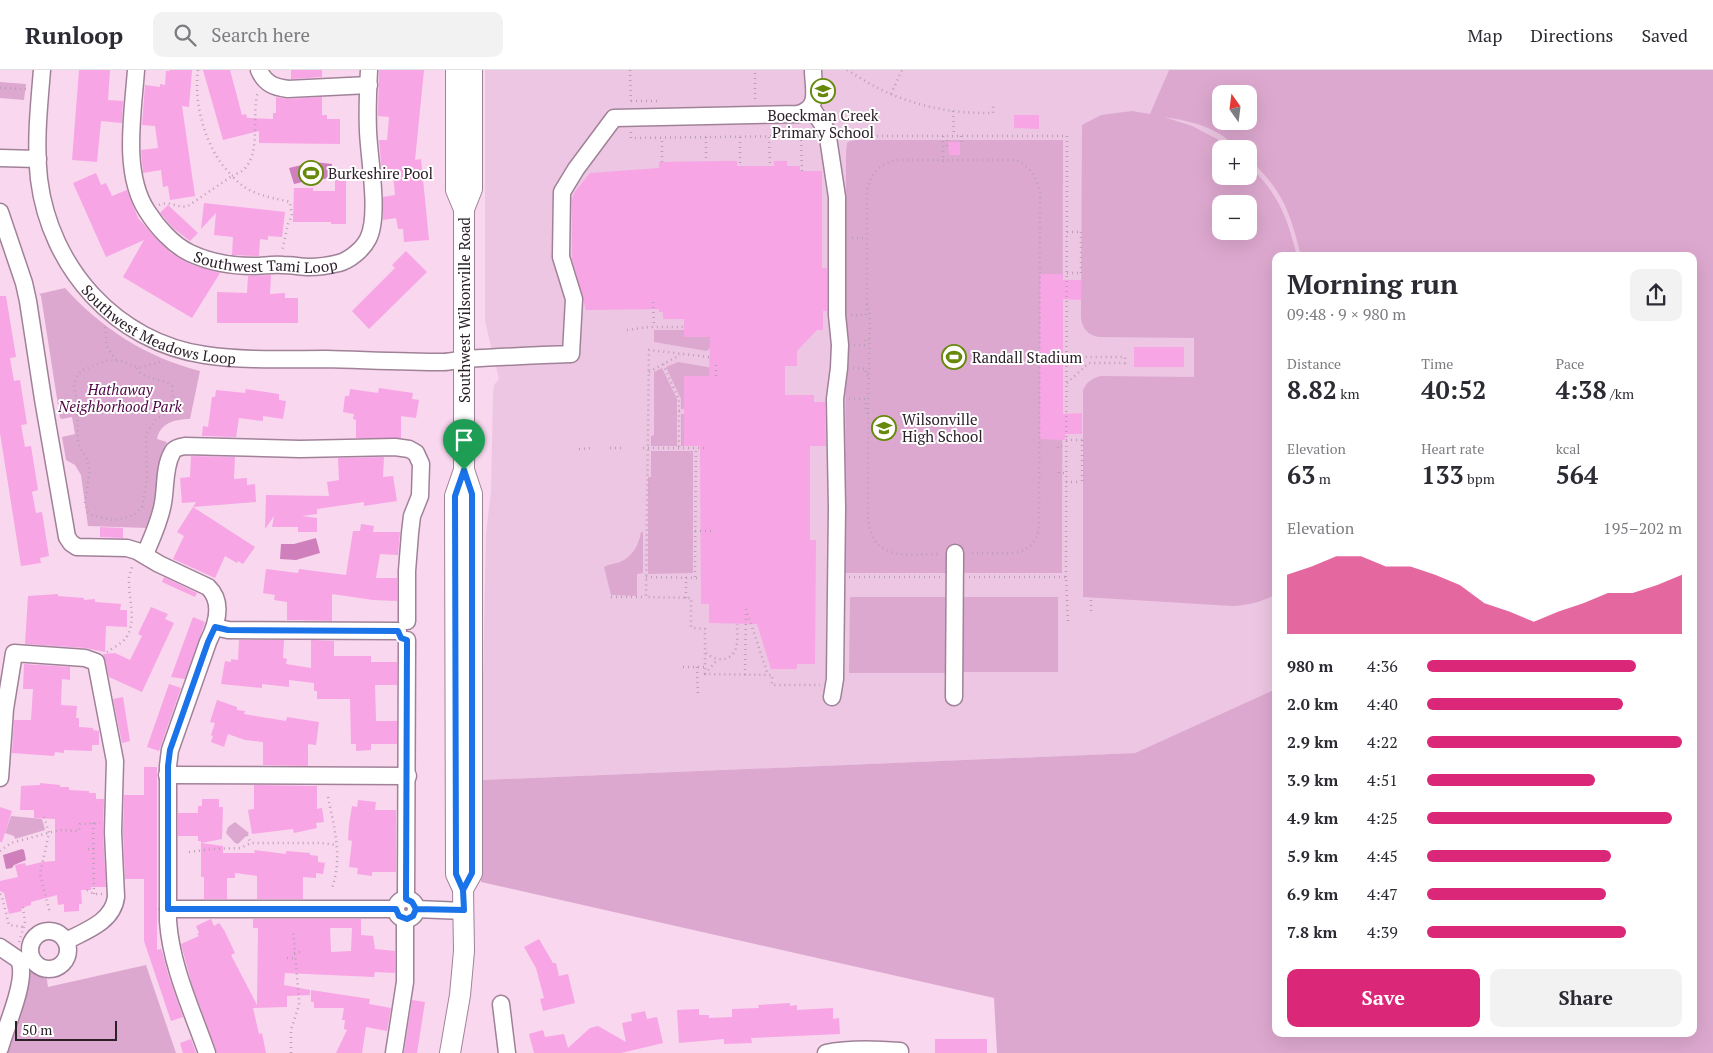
<!DOCTYPE html>
<html lang="en">
<head>
<meta charset="utf-8">
<style>
  :root { --surface:#fff; --page:#f2f2f3; --text:#2b2b33; --muted:#7c7c81; --line:#e1e1e2; --accent:#db2777 }
  body { margin:0; font-family:"PT Serif",serif; background:var(--page); color:var(--text); height:100vh; display:flex; flex-direction:column; font-size:19px; white-space:nowrap }
  * { box-sizing:border-box; margin:0 }
  p { font-size:16px; color:var(--muted) }
  .icon { flex:none; width:28px; height:28px; fill:none; stroke:currentColor; stroke-width:2; stroke-linecap:round; stroke-linejoin:round }
  .map { position:relative; flex:1; overflow:hidden }
  .sheet { position:absolute; left:1272px; top:182px; width:425px; height:785px; display:flex; flex-direction:column; background:var(--surface); border-radius:10px; box-shadow:0 5px 20px #0002 }
  .sheet>* { flex:none }
  .needle { width:32px; rotate:346deg }
  .controls { position:absolute; left:1212px; top:15px; display:grid; gap:10px }
  .controls a { display:grid; place-items:center; width:45px; height:45px; border-radius:10px; background:var(--surface); box-shadow:0 5px 20px #0002; font-size:25px }
  .scale { position:absolute; left:15px; bottom:12px; width:102px; box-sizing:border-box; padding-left:5px; border:2px solid #2c2029; border-top:0; font-size:14px; line-height:18px; white-space:nowrap; color:#2c2029; -webkit-text-stroke:4px #fff; paint-order:stroke }
  .pin { position:absolute; display:grid; place-items:center; width:42px; height:42px; color:#fff; margin:-51px -21px; border-radius:50% 50% 50% 0; rotate:-45deg; box-shadow:0 0 5px #0007 }
  .pin .icon { rotate:45deg }
  .round { display:grid; place-items:center; flex:none; width:52px; height:52px; border-radius:10px; background:var(--page) }
  .summary { display:flex; align-items:center; justify-content:space-between; height:85px; padding:0 15px }
  h1 { font-size:28px; font-weight:800; line-height:38px }
  .metrics { display:grid; grid-template-columns:repeat(3,1fr); gap:8px; height:85px; padding:5px 15px }
  .metrics div { display:grid; align-content:center }
  .metrics b { font-size:25px; font-weight:800 }
  .metrics small { font-size:14px; font-weight:400 }
  .metrics p { font-size:14px }
  .chart { height:140px; padding:10px 15px }
  .chart p { display:flex; justify-content:space-between }
  .chart svg { width:100%; height:90px; margin-top:5px; fill:var(--accent); opacity:.7 }
  .cta { display:flex; gap:10px; margin-top:auto; padding:10px 15px }
  .cta a { flex:1; height:58px; border-radius:10px; background:var(--accent); color:#fff; font-size:20px; font-weight:800; line-height:58px; text-align:center }
  .cta a+a { background:var(--page); color:var(--text) }
  ul { padding:0 15px; list-style:none; font-size:16px }
  li { display:grid; grid-template-columns:80px 60px 1fr; align-items:center; height:38px }
  li i { height:12px; border-radius:6px; background:var(--accent) }
  header { display:flex; align-items:center; gap:30px; box-sizing:border-box; height:70px; padding:0 25px; background:var(--surface); border-bottom:1px solid var(--line) }
  header strong { font-size:24px }
  nav { display:flex; gap:28px; margin-inline-start:auto; font-size:18px }
  .search { width:350px; height:45px; background:var(--page); display:flex; align-items:center; gap:12px; box-sizing:border-box; padding:0 18px; border-radius:10px; color:var(--muted); font-size:19px }
  .map>svg:first-child { display:block }
  .built { fill:#ecc6e2; fill-rule:evenodd }
  .green { fill:#dda8cf; fill-rule:evenodd }
  .water { fill:#ce7fbc }
  .building { fill:#f7a5e4; fill-rule:evenodd }
  .lines { fill:none; stroke-linecap:round; stroke-linejoin:round }
  .minor-casing { stroke:#a08298; stroke-width:19 }
  .major-casing { stroke:#a08298; stroke-width:22 }
  .path { stroke:#baa0b3; stroke-width:2.5; stroke-dasharray:1 4; stroke-linecap:butt }
  .minor { stroke:#fff; stroke-width:16 }
  .major { stroke:#fff; stroke-width:20 }
  .route-casing { stroke:#fff; stroke-width:10 }
  .route { stroke:#1a73e8; stroke-width:6 }
  .labels { text-anchor:middle; dominant-baseline:central; stroke-width:4; stroke-linejoin:round; paint-order:stroke }
  .poi-label { font-size:15px; fill:#2c2029; stroke:#fff; text-anchor:start }
  .street-label { font-size:15px; fill:#2c2029; stroke:#fff }
  .park-label { font-size:15px; font-style:italic; fill:#510745; stroke:#fff }
</style>
</head>
<body>
<header>
<strong>Runloop</strong>
<div class="search"><svg class="icon" aria-label="search" viewBox="0 0 24 24"><circle cx="10" cy="10" r="6"/><path d="M15 15l6 6"/></svg>Search here</div>
<nav><a>Map</a><a>Directions</a><a>Saved</a></nav>
</header>
<div class="map">
<svg width="1713" height="983" viewBox="0 0 1713 983">
  <rect width="100%" height="100%" fill="#f8d7ef"/>
  <!-- built -->
  <path class="built" d="M485 0H1169L1151 44 1192 51 1219 63 1238 79H1221V106H1249V89L1266 105 1281 126 1292 151 1301 186H1276V619L1135 683 481 710 486 463 491 422 493 325 494 315 499 309 485 251ZM1221 134H1249V161H1221Z"/>
  <!-- green -->
  <path class="green" d="M1169 0H1713V983H997L994 928 481 812V710L1135 683 1276 619V964H1694V186H1301C1290 142 1283 121 1249 89V79C1231 79 1231 70 1218 63 1200 53 1183 50 1164 47L1192 56 1217 69 1230 79H1221V106H1249V96C1279 124 1287 147 1297 186H1276V524C1262 532 1249 535 1232 536L1083 527V320C1087 312 1091 309 1100 306L1194 307V268L1099 267C1088 266 1081 257 1081 246L1082 55 1101 45 1132 41 1150 44ZM1221 24H1249V51H1221ZM1221 134H1249V161H1221Z
    M0 12 26 14 24 30 0 28Z
    M857 70H1063L1062 503H845L846 82 847 73 850 71Z
    M65 218C102 259 146 287 200 301L190 349C175 349 160 353 157 369L167 372 161 385 154 434 147 458 88 456 81 405 75 395 66 390 62 367 75 364 72 347 62 349 60 348 41 226 39 224Z
    M654 260H684L685 267H722V278H710L707 281 654 272Z
    M678 292 713 298V306H684V339H681V329L666 297Z
    M662 298 677 329V376H651V366L654 365V302Z
    M681 344H684V376H681Z
    M651 381H693V503L648 504V407H651Z
    M641 462H643V503L637 504V526L611 525 604 497C609 494 614 494 620 492 632 487 639 475 641 462Z
    M850 527H949L950 603H849Z
    M960 527H1058V602H960Z
    M11 746 42 749 45 760 15 769 14 766 5 763Z
    M235 752 249 763 238 774 235 773 226 763 228 757Z
    M146 895 176 983H5L29 902 34 899 46 903 48 917Z"/>
  <!-- water -->
  <path class="water" d="M314 92 332 94 331 108 316 110 315 109 294 114 289 98Z
    M316 468 320 483 296 490 280 489 281 474H294Z
    M22 779 24 780 26 790 14 795 12 798 6 799 3 785Z"/>
  <!-- building -->
  <path class="building" d="M79 0H110L108 30 123 31 122 53 101 51 97 92 72 90Z
    M170 0H192L189 37 182 36 195 126 170 130 168 116 163 117 161 100 143 103 141 80 158 78 155 56 142 55 145 15 160 17V14L165 15 166 1H170Z
    M203 0H230L242 45 246 44 247 48 273 49V43H276V27L288 29 322 27V45H327V49H340V74L259 73V61L223 70Z
    M291 0H322V7L291 9Z
    M379 0H424L415 90 421 89 429 170 404 172 403 159H398L396 148 383 150V127L395 125 393 103 382 104 379 70H387L389 47 378 46Z
    M1014 45H1039V59L1014 58Z
    M948 72H960V85H949Z
    M724 91H737V96H774V91H787V96H800V101H822V198H827V241H823V260H817L797 281V296H785V325H814V332H825L826 376H810V470H816L815 594H797V599H771L757 554 709 553V534H701L700 376H684V306H709L710 267H684V249H663V242H659V239L586 240 572 189V130L574 123 590 103 659 98V92Z
    M96 103 101 115 106 113 112 126 127 120 138 148 159 172 171 183 193 195 220 203 192 248 123 207 144 170 106 187 73 113Z
    M335 110H346V154H331V152H293L294 118H313V121H335Z
    M204 133 285 142 282 167 268 166V170L260 169 259 186 232 185 233 167 214 165 216 143 201 159Z
    M168 135 198 163 190 171 173 158 160 143Z
    M406 181 427 202 369 259 352 241 395 198 392 195Z
    M1040 204H1063V210H1081V230L1063 229V344L1082 343V364H1065V370L1040 369Z
    M271 205 270 224 285 223V228H298V253H217V222L247 223 248 206Z
    M0 226H6L16 287 10 288 14 311 20 310 27 354 21 355 25 377 31 376 38 420 32 422 36 443 42 442 49 486 40 488 41 493 21 496 0 363Z
    M1134 277H1184V297H1134Z
    M379 318 413 323 412 329 419 330 416 348 401 346V368H356V350L353 349 354 344 343 342 345 326H349L350 319 378 323Z
    M246 319 279 324V330L286 331 283 349 263 346V351L239 348 236 367 202 366 203 356 208 357 212 327H215L216 320 245 323Z
    M191 386 235 387 234 409 247 408V415L255 414 256 432 193 437 196 432 182 433 180 408 190 407Z
    M384 387 383 407 393 406 397 431 364 436V432L317 439V444L302 446 317 448V462H298V457H272L274 446 265 459 266 425 329 426 327 412 339 410 338 388Z
    M193 437 255 477 243 494 238 491 237 493 225 486 215 508 173 489 184 466 177 462Z
    M361 454 374 456 373 462H400L398 485 380 484 376 508H397V531L373 530 332 524V551L287 550V532L274 530 275 525 263 523 266 499 298 503 299 499 346 505 353 461H360Z
    M100 457 123 458V468L100 467Z
    M164 507 197 523 195 527 162 512Z
    M58 524V526L84 528V530L95 529V532L121 534 120 540H127V557L106 556 105 582 86 578 25 574 28 526Z
    M151 537 168 544 165 549 174 553 142 622 109 607 103 584 115 583 130 590 142 566 138 564Z
    M193 547 205 552 203 558 185 609 171 607Z
    M239 570H284L283 588 287 589 286 594 311 598V570L334 571V586H371V592H397V615H375L376 651H397V674H371V680L356 681V674H351L350 629H317V621H314V613L289 610V617L262 614V618L221 614 225 591 231 592V589L238 590Z
    M24 594 70 597V610L62 609 61 635 77 636 76 648H79V657L93 658V660L99 661V675H92V681L64 680V683L55 682 54 686 12 683 14 650H31L33 619H23Z
    M169 614 181 618 159 681 147 677Z
    M123 627 130 671 122 673 113 629Z
    M217 630 237 637V640L245 641 244 644 286 651 287 647 319 652 316 675 308 674V696L263 695V672L245 670 228 664 224 677 211 672 213 666 211 665 215 653 210 652Z
    M144 697H157V880L161 879 162 881 168 904 183 947 171 951 144 871V809H125L123 762 124 725H144Z
    M40 713 60 715V717H69V720L89 721V723H96V729H104L103 762 106 817H91V820H81L82 834H79V841L64 842V834L58 835 57 825 31 832V835L21 838 22 841 9 844 4 823 0 821V811L18 807 15 795 25 793 26 796 42 792 55 791V749L34 748V740H20L21 716 40 715Z
    M254 715 317 716V739L322 738 324 752 316 753 317 758 294 763 293 759 252 764 248 740 254 739Z
    M202 729H219V737H223L222 769 201 773V771H198V766H178V743H198V736H202Z
    M358 730 376 732 375 740H396V802H372V806L357 804 358 798 349 797 352 771 348 770 349 755 352 736 357 737Z
    M0 737 12 741 2 772H0Z
    M201 773 223 776V783H255L254 780 286 784V781L310 783V785L318 786V792L325 793 323 804 316 803V808L303 807V829H257V806L235 803V808H227V829H204V807H201Z
    M211 849 214 856 219 853 224 860 235 883 231 885 257 935 258 858H253V849H361V865L373 866 375 879 395 881V903L375 902 374 907 285 903 284 915 310 920V925L287 926V937L253 938 259 964 262 963 266 983H217L192 915 181 874 199 866 197 864 199 863 196 856ZM330 858H352L351 881 331 882Z
    M539 869 553 893H556L559 906 568 904 575 933 543 941 540 929 544 928 536 898 524 877Z
    M311 920 370 929 369 934 391 938 387 961 366 957 362 983H336L347 960 344 959 345 950H342L344 938H314V932H311Z
    M412 930 425 932 417 983H404Z
    M790 933V936L797 935V940L833 938V949L839 948 840 964 751 968 752 973 724 974V969L679 973 677 940 699 939V945H709V948L732 947V939L759 938 758 935Z
    M645 941 647 949 657 947 663 973 621 983H534L529 964 543 960 545 967 564 964 568 978 590 958 598 956 626 972 622 953 632 951 631 944Z
    M191 969 196 983H183L180 973Z
    M935 969H987V983H935Z"/>
  <g class="lines">
    <defs>
      <g id="minor">
        <path id="s1" d="M42 0C39 36 35 73 39 109 50 198 116 272 205 285 245 291 286 289 326 289 365 290 404 292 443 292 450 292 458 290 465 289 500 287 536 285 571 284L574 229 561 187 562 122 576 99 614 48 798 44C821 38 813 18 813 0"/>
        <path id="s2" d="M136 0C133 43 122 103 147 141 157 157 173 175 190 183 209 192 232 196 253 196 263 196 273 194 283 195 292 195 301 197 309 197 318 197 331 195 339 193 350 190 363 179 368 169 380 146 369 89 368 61 367 41 368 20 369 0"/>
        <path d="M259 0C265 14 274 17 288 19L369 15"/>
        <path d="M811 37 827 61 837 127V245L840 275 839 298 835 329 837 438 835 609 832 627"/>
        <path d="M0 88 38 89"/>
        <path d="M0 142 24 213 28 231 43 329 67 467 71 473 77 477 127 478 137 481 159 494 208 517C224 532 216 556 208 572L170 680 168 696V851C171 896 192 940 207 983"/>
        <path d="M145 484C152 468 160 451 163 433 166 417 164 397 172 383 174 378 180 377 185 376L300 379 395 377 409 379 416 383 421 394 420 426 412 446 410 463 407 501V551"/>
        <path d="M215 557 228 560 398 561"/>
        <path d="M954 627 955 483"/>
        <path d="M167 705 408 706"/>
        <path d="M0 708 5 639 14 583 85 588 96 592 115 691 113 762 116 827C113 852 85 861 66 871"/>
        <path d="M406 829 407 570"/>
        <circle cx="406" cy="839" r="10"/>
        <path d="M168 839H396"/>
        <path d="M416 839 464 841"/>
        <circle cx="49" cy="880" r="19"/>
        <path d="M0 877 19 890C28 909 6 956 0 978"/>
        <path d="M501 934 507 983"/>
        <path d="M394 983 405 912V849"/>
        <path d="M826 983C849 978 876 979 900 981"/>
      </g>
      <path id="major" d="M456 0V120L464 139V400L472 424V803L463 819
        M464 139 472 119V0
        M450 983 460 925 464 881 463 819 456 804 455 426 464 400"/>
    </defs>
    <!-- minor casing -->
    <use href="#minor" class="minor-casing"/>
    <!-- major casing -->
    <use href="#major" class="major-casing"/>
    <!-- path -->
    <path class="path" d="M198 0C194 29 202 62 217 87 221 94 227 100 232 106 235 104 240 103 243 100 262 85 251 42 258 22
      M630 0 631 34
      M847 0C859 7 871 15 884 21 918 37 956 44 993 43V36
      M0 18 26 19
      M891 24 902 0
      M755 29V0
      M631 31H659
      M953 41 954 66
      M631 62V68L801 66 802 101
      M801 66H814
      M842 66H1067L1066 507
      M943 66V96
      M961 66 962 76
      M706 67V92
      M740 67V96
      M769 67 770 96
      M947 76V66
      M662 92V68
      M159 135C169 130 179 139 188 136L232 106C249 125 266 126 290 132L292 146 288 154 282 181
      M1067 162H1081
      M852 168H867
      M1067 203H1080
      M1081 203V162
      M653 232 654 257
      M851 245H866L867 232
      M105 257 107 277 116 290
      M627 260 649 257H684
      M854 275H865V269H870
      M709 287 649 280 646 527 691 528V557L694 558 705 559V604L772 605V615H820
      M663 294 679 330V378
      M716 295V306
      M137 298C143 311 162 307 172 316L174 338 173 341 156 349 146 364 147 409 142 437 134 445 120 449 112 450 92 445 88 442 85 433 90 400 87 389 78 374 77 335 74 315 76 307 82 300 109 290 122 291 139 298 164 291
      M853 298 866 299V305H869
      M649 302 680 285
      M1067 313 1089 293H1125V287H1067
      M849 329H865V336L868 344V447C872 493 907 484 941 484
      M679 341H684
      M868 344 870 246 867 231V123C869 104 880 92 899 90H1014C1029 94 1037 108 1040 123L1039 459C1036 473 1029 479 1016 483H969
      M1066 370H1082
      M1082 370V412
      M610 378H624
      M643 378H704
      M1058 378V376H1066
      M579 379 594 378
      M1059 402V403H1066
      M1066 412H1081
      M695 461H711
      M646 507 700 508
      M695 507 696 378
      M849 507H941
      M969 507H1066L1068 552
      M611 527H646
      M686 528V507
      M746 539 768 605
      M1091 541V528
      M107 582C113 578 122 573 126 568 137 550 129 532 129 513 128 506 131 501 133 494
      M706 583C715 591 731 593 736 578 738 571 737 561 737 554
      M683 597H705
      M697 597 698 627
      M705 604 717 590
      M745 605 746 541
      M328 727C334 757 343 787 332 818
      M44 747 49 763 40 804 50 843
      M93 753 94 824
      M247 765 251 773
      M88 779H94
      M0 781 11 773 59 760 79 761 80 754 100 753
      M189 782 214 779 240 778 251 773H321L337 775
      M87 820 94 824H102
      M0 824 2 827 9 855 24 857
      M19 872 25 853 23 837
      M294 883 300 882
      M287 888H295
      M291 983V960L299 935V930L293 860"/>
    <!-- minor -->
    <use href="#minor" class="minor"/>
    <!-- major -->
    <use href="#major" class="major"/>
  </g>
  <g class="lines">
    <defs>
      <path id="route" d="M464 400 455 426 456 804 463 820 464 840 416 839 412 832 406 829 407 570 401 568 398 561 228 560 215 557 208 572 170 680 168 696V839H396L399 846 407 849 413 846 416 839 464 840 463 820 472 803V424L464 400"/>
    </defs>
    <!-- route casing -->
    <use href="#route" class="route-casing"/>
    <!-- route -->
    <use href="#route" class="route"/>
  </g>
  <!-- icons -->
  <defs>
    <symbol id="school-ring" viewBox="-11 -11 22 22"><circle r="9.5" fill="#fff" stroke="#66890b" stroke-width="1.5"/><path d="M0-5L7-2L0 1L-7-2ZM-4 1L0 2.5L4 1V4Q0 6-4 4Z" fill="#66890b"/></symbol>
    <symbol id="stadium-ring" viewBox="-11 -11 22 22"><circle r="9.5" fill="#fff" stroke="#66890b" stroke-width="1.5"/><path d="M0-5a6.5 5 0 1 0 0 10a6.5 5 0 1 0 0-10ZM-3.5-1.8h7v3.6h-7Z" fill="#66890b"/></symbol>
  </defs>
  <g fill-rule="evenodd">
    <use href="#school-ring" x="809" y="7" width="28" height="28"/>
    <use href="#stadium-ring" x="297" y="89" width="28" height="28"/>
    <use href="#stadium-ring" x="940" y="273" width="28" height="28"/>
    <use href="#school-ring" x="870" y="344" width="28" height="28"/>
  </g>
  <g class="labels">
    <!-- poi labels -->
    <g class="poi-label">
      <text x="823" y="45" text-anchor="middle">Boeckman Creek<tspan x="823" dy="17">Primary School</tspan></text>
      <text x="328" y="103">Burkeshire Pool</text>
      <text x="972" y="287">Randall Stadium</text>
      <text x="902" y="349">Wilsonville<tspan x="902" dy="17">High School</tspan></text>
    </g>
    <!-- street labels -->
    <g class="street-label">
      <text stroke="none"><textPath href="#s2" startOffset="282">Southwest Tami Loop</textPath></text>
      <text transform="translate(464 240) rotate(-90)">Southwest Wilsonville Road</text>
      <text stroke="none"><textPath href="#s1" startOffset="314">Southwest Meadows Loop</textPath></text>
    </g>
    <!-- park labels -->
    <g class="park-label">
      <text x="120" y="319">Hathaway<tspan x="120" dy="17">Neighborhood Park</tspan></text>
    </g>
  </g>
</svg>
<div class="controls">
<a><svg class="needle" viewBox="-14 -14 28 28"><path d="M0-13l5 13h-10z" fill="#e53935"/><path d="M0 13l5-13h-10z" fill="#7c7c81"/></svg></a>
<a>+</a>
<a>−</a>
</div>
<div class="scale">50 m</div>
<div class="pin" style="left:464px;top:400px;background:#1e9e55"><svg class="icon" aria-label="arrive" viewBox="0 0 24 24"><path d="M6 21V4h12l-3 4 3 4H6"/></svg></div>
<section class="sheet">
<div class="summary"><div><h1>Morning run</h1><p>09:48 · 9 × 980 m</p></div><a class="round"><svg class="icon" aria-label="share" viewBox="0 0 24 24"><path d="M12 15V3M7 8l5-5 5 5M5 13v7h14v-7"/></svg></a></div>
<div class="metrics">
<div><p>Distance</p><b>8.82<small> km</small></b></div>
<div><p>Time</p><b>40:52</b></div>
<div><p>Pace</p><b>4:38<small> /km</small></b></div>
</div>
<div class="metrics">
<div><p>Elevation</p><b>63<small> m</small></b></div>
<div><p>Heart rate</p><b>133<small> bpm</small></b></div>
<div><p>kcal</p><b>564</b></div>
</div>
<div class="chart"><p><span>Elevation</span>195–202 m</p>
<svg viewBox="0 0 160 44" preserveAspectRatio="none"><path d="M0 44V15L10 11L20 6L30 6L40 11L50 11L60 15L70 20L80 29L90 33L100 38L110 33L120 29L130 24L140 24L150 20L160 15V44z"/></svg>
</div>
<ul>
<li><b>980 m</b>4:36<i style="width:82%"></i></li>
<li><b>2.0 km</b>4:40<i style="width:77%"></i></li>
<li><b>2.9 km</b>4:22<i style="width:100%"></i></li>
<li><b>3.9 km</b>4:51<i style="width:66%"></i></li>
<li><b>4.9 km</b>4:25<i style="width:96%"></i></li>
<li><b>5.9 km</b>4:45<i style="width:72%"></i></li>
<li><b>6.9 km</b>4:47<i style="width:70%"></i></li>
<li><b>7.8 km</b>4:39<i style="width:78%"></i></li>
</ul>
<div class="cta"><a>Save</a><a>Share</a></div>
</section>
</div>
</body>
</html>
